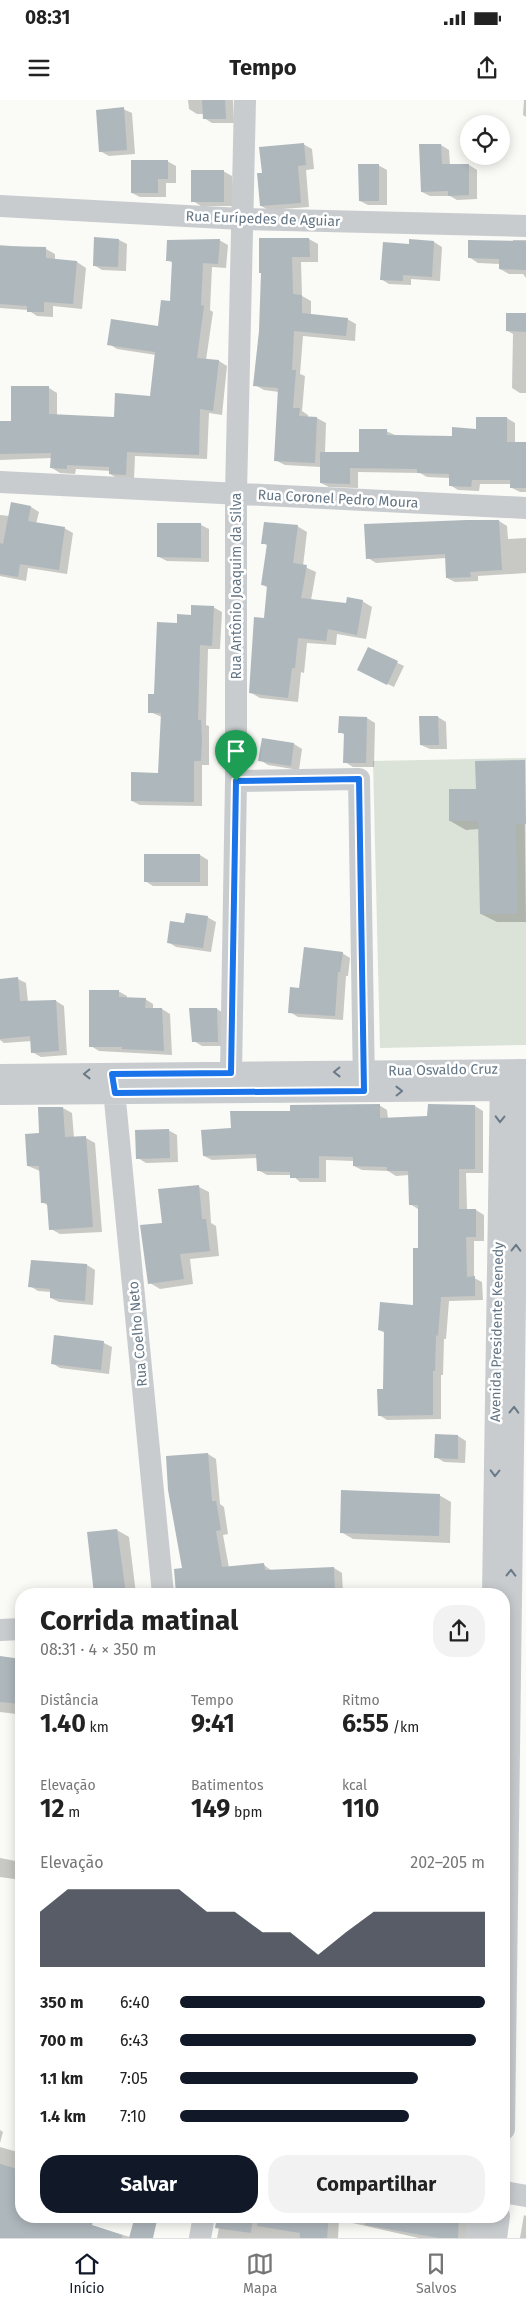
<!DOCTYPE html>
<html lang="pt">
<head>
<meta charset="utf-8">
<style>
  :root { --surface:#fff; --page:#f2f2f2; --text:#222; --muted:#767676; --line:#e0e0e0; --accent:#111827 }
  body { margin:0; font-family:"Fira Sans",sans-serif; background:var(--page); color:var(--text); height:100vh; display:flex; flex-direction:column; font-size:19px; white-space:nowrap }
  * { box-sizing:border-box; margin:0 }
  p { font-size:16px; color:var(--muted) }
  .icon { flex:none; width:28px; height:28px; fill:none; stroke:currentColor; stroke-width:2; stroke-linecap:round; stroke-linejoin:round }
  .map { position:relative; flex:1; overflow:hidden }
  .side { position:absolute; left:15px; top:1488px; width:495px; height:635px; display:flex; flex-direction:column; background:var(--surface); border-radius:20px; box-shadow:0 2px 12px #0003 }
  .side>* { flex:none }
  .tools { position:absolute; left:460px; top:15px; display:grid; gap:10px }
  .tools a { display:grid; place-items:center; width:50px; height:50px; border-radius:50%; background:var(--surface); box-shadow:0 2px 12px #0003; font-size:25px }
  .pin { position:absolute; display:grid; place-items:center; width:42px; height:42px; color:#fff; margin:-51px -21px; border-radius:50% 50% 50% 0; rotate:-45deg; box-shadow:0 0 5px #0007 }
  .pin .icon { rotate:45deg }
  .round { display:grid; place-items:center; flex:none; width:52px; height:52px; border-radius:20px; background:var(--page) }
  .headline { display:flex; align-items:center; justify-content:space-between; height:85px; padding:0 25px }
  h1 { font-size:28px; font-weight:700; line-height:38px }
  .figures { display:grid; grid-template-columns:repeat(3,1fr); gap:8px; height:85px; padding:5px 25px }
  .figures div { display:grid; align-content:center }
  .figures b { font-size:25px; font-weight:700 }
  .figures small { font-size:14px; font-weight:400 }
  .figures p { font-size:14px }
  .chart { height:140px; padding:10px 25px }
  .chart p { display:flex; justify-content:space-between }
  .chart svg { width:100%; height:90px; margin-top:5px; fill:var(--accent); opacity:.7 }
  .button { display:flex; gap:10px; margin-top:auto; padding:10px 25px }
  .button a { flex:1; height:58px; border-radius:20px; background:var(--accent); color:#fff; font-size:20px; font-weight:700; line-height:58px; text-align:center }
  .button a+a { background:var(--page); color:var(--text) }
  ul { padding:0 25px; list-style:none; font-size:16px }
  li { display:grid; grid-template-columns:80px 60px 1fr; align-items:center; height:38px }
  li i { height:12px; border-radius:6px; background:var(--accent) }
  .status { display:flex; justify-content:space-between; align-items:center; height:35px; padding:0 25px; background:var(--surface); direction:ltr }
  .status svg { height:14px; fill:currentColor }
  header { display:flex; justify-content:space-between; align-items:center; height:65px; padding:0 25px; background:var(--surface); font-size:22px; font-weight:700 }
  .menu { display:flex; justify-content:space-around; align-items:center; height:70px; border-top:1px solid var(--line); background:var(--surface); font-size:14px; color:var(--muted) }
  .menu a { display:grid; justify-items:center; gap:2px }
  .menu .active { color:var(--accent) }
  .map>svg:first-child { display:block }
  .green { fill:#dbe2d8 }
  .shadow { fill:#0003 }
  .building { fill:#aeb7bc }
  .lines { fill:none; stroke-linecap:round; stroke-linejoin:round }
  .minor { stroke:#c8cccf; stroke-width:22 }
  .oneway { stroke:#687988 }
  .route-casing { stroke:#fff; stroke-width:10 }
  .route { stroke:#1a73e8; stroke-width:6 }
  .labels { text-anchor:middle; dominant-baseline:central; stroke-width:5; stroke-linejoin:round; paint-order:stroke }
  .street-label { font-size:14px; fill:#637584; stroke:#fff }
</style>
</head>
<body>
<div class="status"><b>08:31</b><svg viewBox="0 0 49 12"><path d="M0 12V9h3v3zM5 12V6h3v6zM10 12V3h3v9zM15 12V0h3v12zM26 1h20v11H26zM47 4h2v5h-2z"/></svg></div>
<header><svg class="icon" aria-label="menu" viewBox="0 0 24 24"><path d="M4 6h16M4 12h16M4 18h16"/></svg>Tempo<svg class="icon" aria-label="share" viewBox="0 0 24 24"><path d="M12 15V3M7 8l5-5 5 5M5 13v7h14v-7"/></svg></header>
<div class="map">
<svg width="526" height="2138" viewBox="0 0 526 2138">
  <rect width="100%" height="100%" fill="#fafaf7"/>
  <!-- green -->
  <path class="green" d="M526 658V945L380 948 373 661Z"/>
  <!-- shadow -->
  <path class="shadow" d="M188 0H233L234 23H212L204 18V14H197L189 9Z
    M524 0H526V17L523 15Z
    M123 9 132 13 135 54 109 56 100 51Z
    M303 44 312 49 314 69 306 70 309 107 269 110 261 106 263 74Z
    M441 45 449 50 450 65H469L477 70V99L457 100 450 96H430L422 92Z
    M167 61 176 66V83H166V97H140L132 93Z
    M378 65 387 70V105H368L360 101Z
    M223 71 232 76V106H201L193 101Z
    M95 139 119 140 127 144 126 171 102 170 94 165Z
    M309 139 318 144V162H301L302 196 311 201V215L347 219 356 224 355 241 303 236 300 274 305 276 302 311 308 315V318H317L326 323 325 353 360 354 386 331 395 335 453 338 477 330 478 318H507L515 323V343H526V392H520L512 388V384H480L479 391 458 390 450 385V378L427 377 420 373 358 372V388L329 387 321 383V367L285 365 275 360 279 292 264 290 255 285 261 231 263 174Z
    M219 140 228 145 226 168 212 167 210 210 213 212 206 260 219 261 227 266 222 315 209 313 207 359 135 356 134 379H119L110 374 111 371 76 369 75 374 60 373 52 368V358L0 360V322H13L49 288 57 293V316L115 318 151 297 156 255 117 249 109 244 159 228 171 203 173 163 167 160Z
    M513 140H526V178L523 174H509L500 169V164L478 163 469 157 513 142Z
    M434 142 442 147 440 181 411 179V185L389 184 381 179 410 145Z
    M0 145 46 149 55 154V160L77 162 86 168 82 209 53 206V217L37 216 28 210 0 208Z
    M526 214V293H520L512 288 513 234 508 231Z
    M31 407 39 412 36 424 64 428 73 433 67 474 28 468 26 481 0 476V415L9 416Z
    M499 421 507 426 508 439 526 438V478V473L478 476V481L455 482 447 478 446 458 376 463 368 458Z
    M201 425 209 429V462L167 461 159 457Z
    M297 426 307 432 303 466 316 472 311 500 347 504 362 501 372 507 366 539 337 534 336 545 307 543 304 573 301 572 298 602 260 598 250 592 265 520 268 488 262 484 268 446 263 443Z
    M213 507 222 512 220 549H208L206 625 209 626V665H202V706L140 705 132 701 160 674 162 617 150 612 178 524Z
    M368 549 404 566 394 587 365 573Z
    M438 617 446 622 447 649H430L421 645Z
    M367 618 375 623 374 667H353L345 662V635L340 632Z
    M263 639 294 644 302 649 299 670 268 665 260 660Z
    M524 662 526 822H497L481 814 479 729 466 730 450 721 477 690Z
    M200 755 208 760V786H153L145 781Z
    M207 817 216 822 211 852 176 847 168 842 185 824Z
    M342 853 350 858 348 876H346L343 920 298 917 290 912 300 889Z
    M18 879 26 883 28 902 56 901 64 906 67 955 41 957 32 952V941L4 943 0 940V880Z
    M118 891 127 896V898L145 899 153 904V909H162L170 914 172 955 99 951 91 946Z
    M217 909 225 914 226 946H202L194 941Z
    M379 1005 387 1010 388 1019 429 1017 475 1006 483 1011V1073H466L467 1110H476L484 1115V1141H474V1178L482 1182 483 1200 449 1201 446 1239H444L443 1275H441V1319L387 1320 379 1315 384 1290 385 1233 379 1230 414 1207 420 1150 418 1109 410 1104 409 1075 396 1076 388 1071 362 1070 354 1066V1061L326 1060V1082H300L292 1075H267L258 1070V1058L212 1060 204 1056 233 1029 291 1013Z
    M63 1008 72 1013 74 1038H86L95 1043 102 1132 60 1134 51 1129 49 1106 42 1102 40 1071 28 1066 41 1035Z
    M168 1030 177 1035 178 1062 146 1063 138 1058Z
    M199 1087 209 1092 211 1123 216 1126 219 1156 190 1159 193 1184 160 1189 150 1183 163 1124Z
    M32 1161 87 1165 95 1170 93 1205 59 1202 51 1198V1192L38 1191 30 1186Z
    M55 1237 104 1243 112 1247 109 1274 60 1268 52 1263Z
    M458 1336 466 1341 465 1363 444 1362 436 1357Z
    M208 1354 216 1359 220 1404 224 1407 228 1434 223 1435 229 1468 264 1465 272 1471 334 1468 342 1473 343 1494H184Z
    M439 1395 451 1402 450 1443 353 1439 341 1432Z
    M117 1430 129 1437 136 1494H96L88 1433Z
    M0 1557 21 1560V1607H18L17 1614 0 1612Z
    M0 1758 21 1762V1780L0 1777Z
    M0 2030 3 2032 0 2043Z
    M0 2047 21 2053V2116L78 2121 133 2138H0Z
    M524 2115 526 2116V2138H520Z
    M147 2116H179V2120H151Z
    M216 2116H469L468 2138H419L339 2120 338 2138H217L219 2128 216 2127Z"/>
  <!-- building -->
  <path class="building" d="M202 0H225L226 19H203Z
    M124 7 127 50 99 52 96 10Z
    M304 43 306 65 298 66 301 103 260 106 257 73H262L259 47Z
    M419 44H441L442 64H469V95L448 96V91L421 92Z
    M131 60H168V79H158V93H131Z
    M358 64H379V101H359Z
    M191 70H224V102H191Z
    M94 137 119 139 118 167 93 166Z
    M259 138H309L310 157H292L293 194 302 195V213L348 218 346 236 294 231 292 270H296L293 308H300L299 316 317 317 315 363 274 361 278 288 253 286 259 231 261 173H259Z
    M220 139 218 164 203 163 201 205 204 206 197 258 219 260 213 311 200 309 199 355 127 352 126 375 109 374V367L67 365V369L50 368 51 353 0 354V321H11V286H49V314L114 317 115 293 150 296 155 252 107 245 111 219 158 226 161 200 170 201 172 161H166L167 140Z
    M409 139 434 141 432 177 403 175V181L380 180 383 142 409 144Z
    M468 140 526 141V170L499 169V159L468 158Z
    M0 146 46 147V158L77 161 73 204 44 202V212H27V206L0 204Z
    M506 213H526V232L506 231Z
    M476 317H507V342H526V388H510V380H472L471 387 449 386V374L417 373V369L350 368V384L320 383V352H359V329H387V335L452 336V327L476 329Z
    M11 402 31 406 28 421 65 427 59 470 20 464 18 477 0 474V443L3 444Z
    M467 420H499L502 470 470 472 471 477 446 478 445 454 366 459 364 424Z
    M264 422 298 425 293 463 307 465 301 498 346 503 347 497 363 500 357 535 328 529 326 541 298 538 295 568H292L288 598 249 593 254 517 264 518 267 486 261 485 267 444H261Z
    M157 423H201V458L157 457Z
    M191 505 214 506 212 546 200 545 198 620H201L202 641 201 661H194V702L131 701V672L158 673 161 613H148V594H154L157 522 177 523V514L191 515Z
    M368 547 398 561 387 585 357 570Z
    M339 616 367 617 366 663H343L344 633H338Z
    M419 616H438L439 645H420Z
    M262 638 294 643 291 666 258 661Z
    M525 660 526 724H516L518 814H480L478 721H449V689H476L475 661Z
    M144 754H200V782H144Z
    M186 813 208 816 203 848 167 843 170 821 184 823Z
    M304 847 343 852 340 872H338L335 916 288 913 290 887 299 888Z
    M18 877 20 901 56 900 59 951 31 953 30 936 0 939V879Z
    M89 890H119V897L146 898 145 908H162L164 951 122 949V947H89Z
    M189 908H217L218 942H192Z
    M380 1004V1018L427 1016 428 1004 475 1005V1069H459V1109H476V1137H466L467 1177 475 1176V1196L441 1197 438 1236 436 1235 435 1271H433V1315L378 1316 377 1289H383L384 1231 378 1230 380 1202 413 1205V1148H418V1105H409L408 1071H387V1067L353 1066V1057L319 1056V1078H290V1072L257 1071 256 1054 203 1056 201 1030 231 1028 230 1011H290V1005Z
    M38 1007H63L65 1037 86 1036 93 1127 49 1130 47 1103H41L39 1066H27L25 1034 39 1033Z
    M169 1029 170 1058 136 1059 135 1030Z
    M199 1085 202 1119H206L210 1151 180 1154 184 1179 148 1184 140 1125 162 1123 158 1089Z
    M31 1160 87 1164 85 1201 50 1198V1189L28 1187Z
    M54 1235 104 1241 101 1270 51 1264Z
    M435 1334 458 1335V1359L434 1358Z
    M208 1353 212 1401H216L221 1430 216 1431 222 1467 264 1463 265 1470 334 1467 335 1494H176L174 1469 182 1468 168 1390 166 1356Z
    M341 1390 440 1394 439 1436 340 1433Z
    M117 1429 126 1494H94L87 1432Z
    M0 1556 21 1559V1604L0 1602Z
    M0 2064 21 2070V2116H94L92 2125 122 2135V2138H0Z
    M135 2116H158L153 2138H129Z
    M217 2116H253L251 2133 215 2128Z
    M258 2116H329L327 2138H300V2133L257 2126Z
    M365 2116H459L458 2138H439L365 2125Z"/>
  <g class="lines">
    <!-- minor -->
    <path class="minor" d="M0 106 242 119 526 126
      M0 382 526 408
      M236 681 359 679 364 986
      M231 973 236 681V394L245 0
      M0 975 526 970
      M113 980 163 1494
      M0 994 526 990
      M493 1494 501 976
      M0 1530 21 1529
      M504 2029 518 970
      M504 2092 526 2096
      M200 2138 204 2116
      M476 2138 479 2116
      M496 2138 499 2116"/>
  </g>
  <!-- one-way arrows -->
  <defs><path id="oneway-chevron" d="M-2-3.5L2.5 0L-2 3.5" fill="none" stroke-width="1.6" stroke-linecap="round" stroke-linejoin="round" transform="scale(1.25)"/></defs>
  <g class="oneway">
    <use href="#oneway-chevron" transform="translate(337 972) rotate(179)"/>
    <use href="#oneway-chevron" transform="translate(87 974) rotate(179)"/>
    <use href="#oneway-chevron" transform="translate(399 991) rotate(-1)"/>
    <use href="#oneway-chevron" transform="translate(500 1019) rotate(91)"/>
    <use href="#oneway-chevron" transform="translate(516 1148) rotate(-89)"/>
    <use href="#oneway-chevron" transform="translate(514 1310) rotate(-89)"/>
    <use href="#oneway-chevron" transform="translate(495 1373) rotate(91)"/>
    <use href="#oneway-chevron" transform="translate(511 1473) rotate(-89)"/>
  </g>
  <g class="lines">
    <defs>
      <path id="route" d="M359 679 364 991 115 993 112 974 231 973 236 681Z"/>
    </defs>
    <!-- route casing -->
    <use href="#route" class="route-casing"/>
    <!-- route -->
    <use href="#route" class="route"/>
  </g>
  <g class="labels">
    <!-- street labels -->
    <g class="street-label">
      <text transform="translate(263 119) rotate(2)">Rua Eurípedes de Aguiar</text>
      <text transform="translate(338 399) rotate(3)">Rua Coronel Pedro Moura</text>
      <text transform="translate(236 486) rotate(-90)">Rua Antônio Joaquim da Silva</text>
      <text transform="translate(443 970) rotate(-1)">Rua Osvaldo Cruz</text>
      <text transform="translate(497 1232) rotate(-89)">Avenida Presidente Keenedy</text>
      <text transform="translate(138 1234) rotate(-95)">Rua Coelho Neto</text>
    </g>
  </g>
</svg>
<div class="tools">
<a><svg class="icon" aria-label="locate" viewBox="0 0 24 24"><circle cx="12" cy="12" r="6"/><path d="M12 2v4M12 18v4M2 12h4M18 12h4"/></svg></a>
</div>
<div class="pin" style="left:236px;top:681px;background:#1e9e55"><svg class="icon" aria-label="arrive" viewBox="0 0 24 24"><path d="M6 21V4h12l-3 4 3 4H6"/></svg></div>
<section class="side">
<div class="headline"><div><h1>Corrida matinal</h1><p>08:31 · 4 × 350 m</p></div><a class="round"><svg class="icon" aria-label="share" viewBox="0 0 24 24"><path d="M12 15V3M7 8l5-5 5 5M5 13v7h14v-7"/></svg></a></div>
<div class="figures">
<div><p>Distância</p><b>1.40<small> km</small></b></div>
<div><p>Tempo</p><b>9:41</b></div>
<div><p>Ritmo</p><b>6:55<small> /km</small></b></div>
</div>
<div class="figures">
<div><p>Elevação</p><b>12<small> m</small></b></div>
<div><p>Batimentos</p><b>149<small> bpm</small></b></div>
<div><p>kcal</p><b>110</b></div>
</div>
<div class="chart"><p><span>Elevação</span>202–205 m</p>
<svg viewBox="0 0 160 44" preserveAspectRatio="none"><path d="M0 44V17L10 6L20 6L30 6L40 6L50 6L60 17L70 17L80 27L90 27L100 38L110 27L120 17L130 17L140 17L150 17L160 17V44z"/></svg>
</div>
<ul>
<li><b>350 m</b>6:40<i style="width:100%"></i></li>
<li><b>700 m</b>6:43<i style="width:97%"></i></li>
<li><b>1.1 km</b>7:05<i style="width:78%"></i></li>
<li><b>1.4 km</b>7:10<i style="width:75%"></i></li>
</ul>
<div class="button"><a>Salvar</a><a>Compartilhar</a></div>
</section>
</div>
<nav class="menu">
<a class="active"><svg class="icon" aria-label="home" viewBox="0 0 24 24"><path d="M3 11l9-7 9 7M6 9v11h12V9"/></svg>Início</a>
<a><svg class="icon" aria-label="map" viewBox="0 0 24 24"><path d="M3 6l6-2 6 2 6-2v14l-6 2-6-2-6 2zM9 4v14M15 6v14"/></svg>Mapa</a>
<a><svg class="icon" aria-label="saved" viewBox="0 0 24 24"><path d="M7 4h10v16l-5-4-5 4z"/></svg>Salvos</a>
</nav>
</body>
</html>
